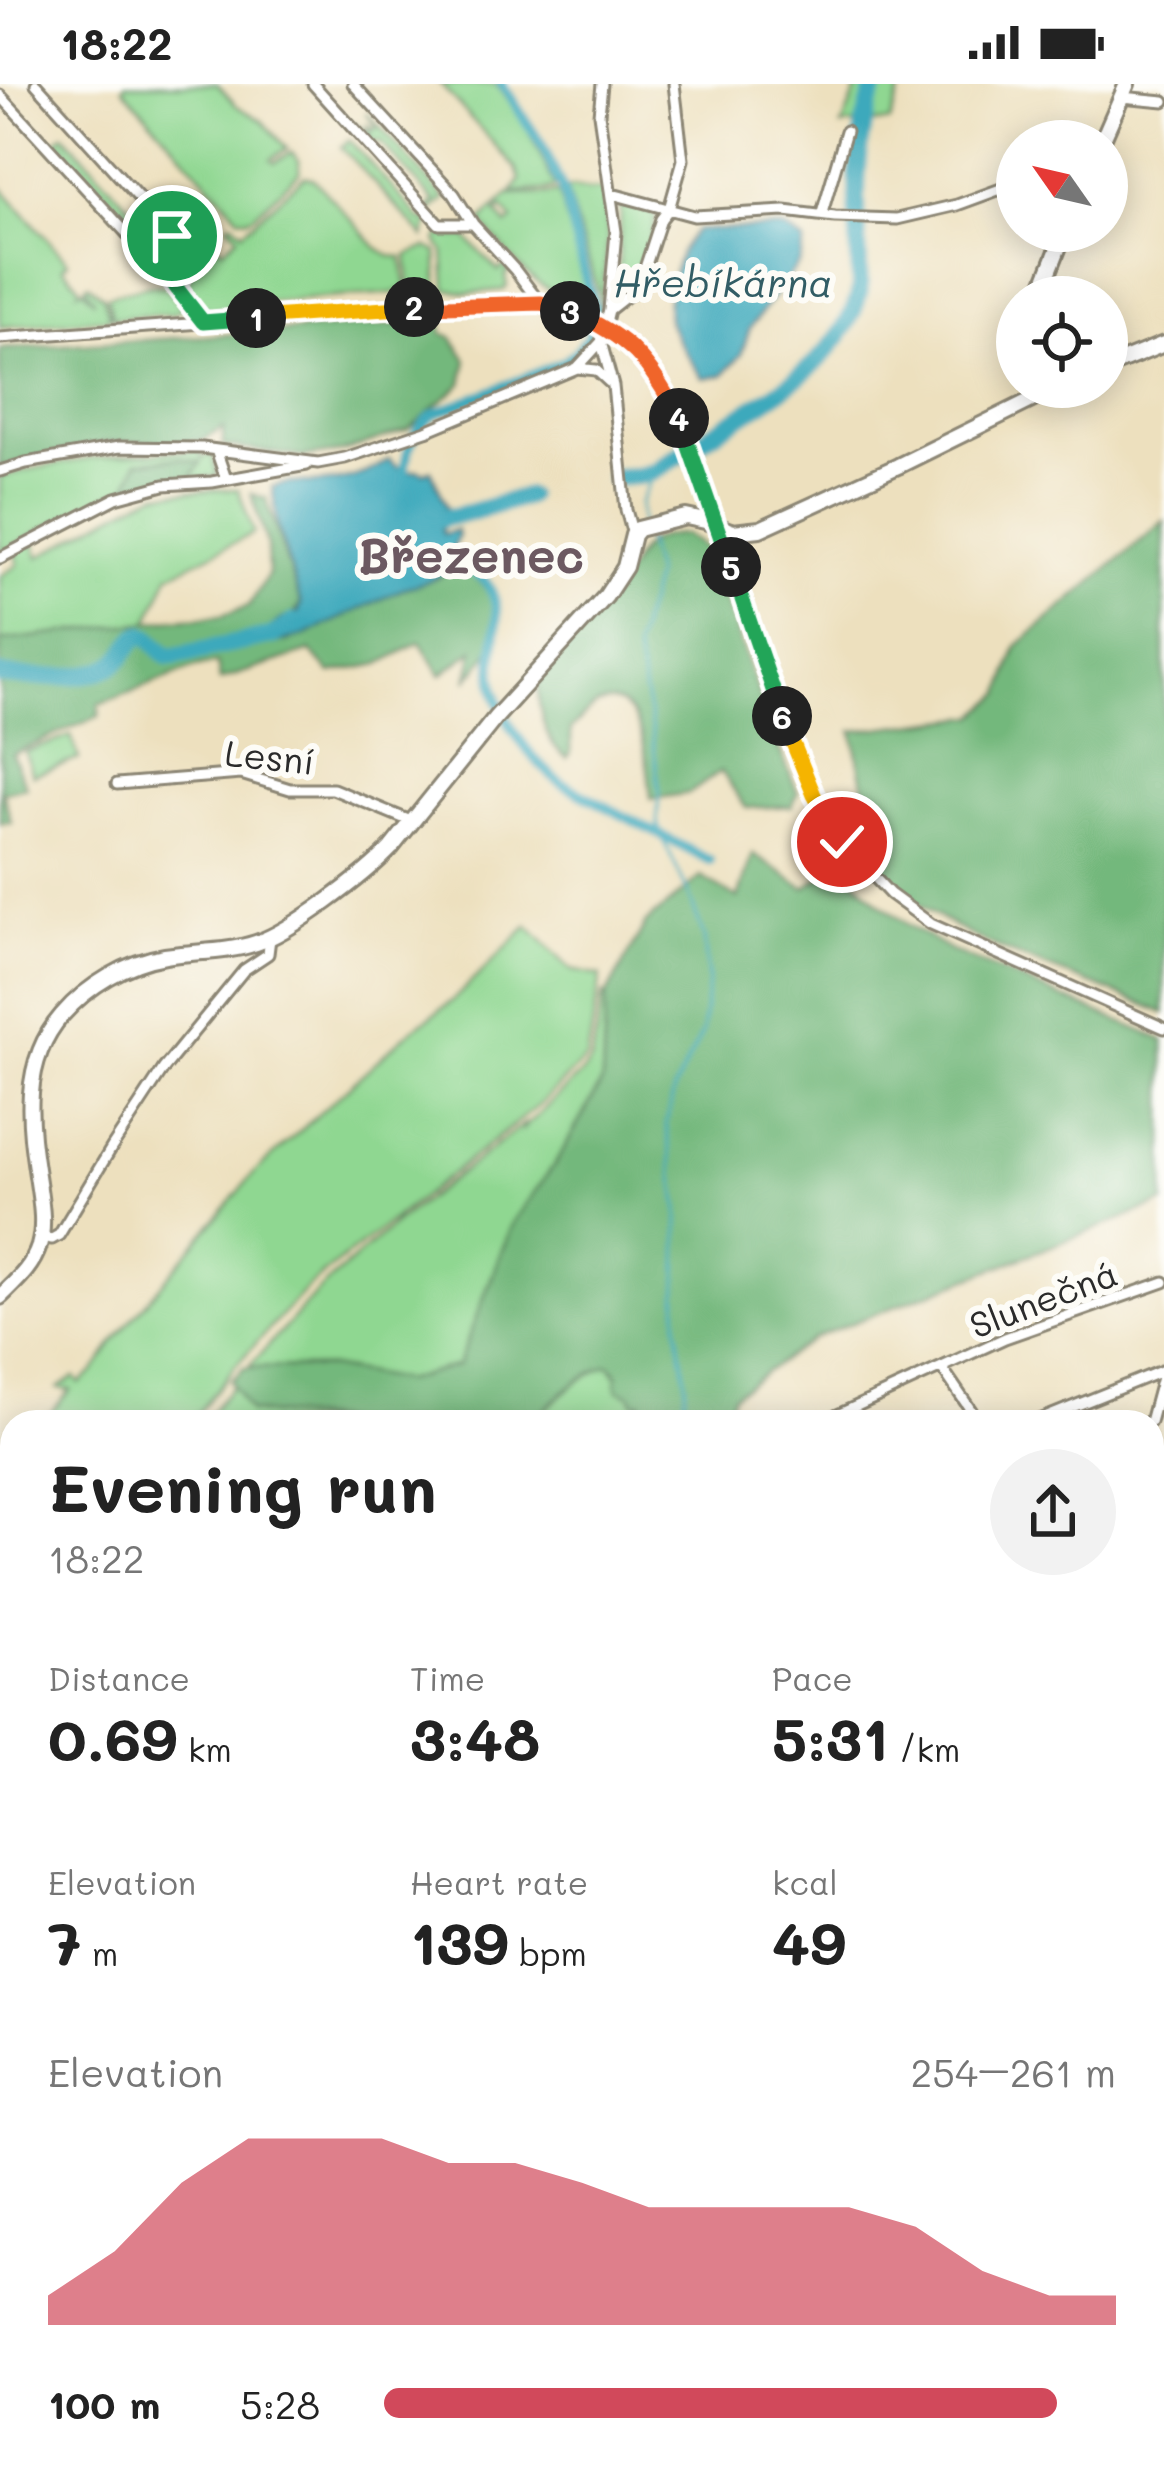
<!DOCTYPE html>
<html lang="en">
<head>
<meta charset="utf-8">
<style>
  :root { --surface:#fff; --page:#f2f2f2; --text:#222; --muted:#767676; --accent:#d1495b }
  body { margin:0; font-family:Mali,sans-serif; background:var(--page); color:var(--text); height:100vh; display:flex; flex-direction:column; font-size:45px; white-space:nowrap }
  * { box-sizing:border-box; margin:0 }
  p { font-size:39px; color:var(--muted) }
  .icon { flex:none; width:66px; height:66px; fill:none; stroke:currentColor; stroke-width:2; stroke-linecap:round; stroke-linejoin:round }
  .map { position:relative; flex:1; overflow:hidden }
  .side { position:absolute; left:0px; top:1326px; width:1164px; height:1062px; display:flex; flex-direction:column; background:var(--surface); border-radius:36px 36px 0 0; box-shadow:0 6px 30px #0003 }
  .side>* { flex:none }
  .needle { width:78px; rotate:304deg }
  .fabs { position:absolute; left:996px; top:36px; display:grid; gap:24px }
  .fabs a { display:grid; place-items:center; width:132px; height:132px; border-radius:50%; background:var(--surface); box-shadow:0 6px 30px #0003; font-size:60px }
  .pin { position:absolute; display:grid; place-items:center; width:102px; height:102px; color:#fff; margin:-51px; border:6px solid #fff; border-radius:50%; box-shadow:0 3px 12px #0007 }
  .km { position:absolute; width:60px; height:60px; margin:-30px; border-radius:50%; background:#222; color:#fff; font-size:33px; line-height:60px; text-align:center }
  .round { display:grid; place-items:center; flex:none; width:126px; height:126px; border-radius:63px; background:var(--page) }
  .head { display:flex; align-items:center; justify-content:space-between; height:204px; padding:0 48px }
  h1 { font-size:66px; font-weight:700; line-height:90px }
  .stats { display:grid; grid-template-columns:repeat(3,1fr); gap:18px; height:204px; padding:12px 48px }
  .stats div { display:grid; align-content:center }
  .stats b { font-size:60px; font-weight:700 }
  .stats small { font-size:33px; font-weight:400 }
  .stats p { font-size:33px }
  .chart { height:336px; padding:24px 48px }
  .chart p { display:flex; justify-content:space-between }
  .chart svg { width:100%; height:216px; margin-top:12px; fill:var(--accent); opacity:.7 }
  ul { padding:0 48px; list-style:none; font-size:39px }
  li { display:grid; grid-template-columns:192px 144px 1fr; align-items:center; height:90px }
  li i { height:30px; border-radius:15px; background:var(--accent) }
  .status { display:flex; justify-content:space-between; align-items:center; height:84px; padding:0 60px; background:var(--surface); direction:ltr }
  .status svg { height:33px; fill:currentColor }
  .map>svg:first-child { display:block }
  .green { fill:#8fd791; stroke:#5d815e; stroke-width:3 }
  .forest { fill:#73b87b; stroke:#4f7253; stroke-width:3 }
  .water { fill:#3ca9bc; stroke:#346a74; stroke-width:3 }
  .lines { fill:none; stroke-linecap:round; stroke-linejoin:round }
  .stream { stroke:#3ca9bc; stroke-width:3 }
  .canal { stroke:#3ca9bc; stroke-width:10 }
  .river { stroke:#3ca9bc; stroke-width:18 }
  .street-casing { stroke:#8c8674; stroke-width:15 }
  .secondary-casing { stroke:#8c8674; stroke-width:20 }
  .street { stroke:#fff; stroke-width:9 }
  .secondary { stroke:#fff; stroke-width:14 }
  .street-bridge-casing { stroke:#8c8674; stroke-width:15; stroke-linecap:butt }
  .street-bridge { stroke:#fff; stroke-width:9 }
  .split-1-casing { stroke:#fff; stroke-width:24 }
  .split-2-casing { stroke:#fff; stroke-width:24 }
  .split-3-casing { stroke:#fff; stroke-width:24 }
  .split-4-casing { stroke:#fff; stroke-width:24 }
  .split-5-casing { stroke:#fff; stroke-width:24 }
  .split-6-casing { stroke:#fff; stroke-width:24 }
  .split-7-casing { stroke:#fff; stroke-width:24 }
  .split-1 { stroke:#22a559; stroke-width:15 }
  .split-2 { stroke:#f5b400; stroke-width:15 }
  .split-3 { stroke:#f0652b; stroke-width:15 }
  .split-4 { stroke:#f0652b; stroke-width:15 }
  .split-5 { stroke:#22a559; stroke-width:15 }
  .split-6 { stroke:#22a559; stroke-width:15 }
  .split-7 { stroke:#f5b400; stroke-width:15 }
  .labels { text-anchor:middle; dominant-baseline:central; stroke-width:12; stroke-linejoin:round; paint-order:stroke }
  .street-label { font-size:36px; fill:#2b2b2b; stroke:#fdfcf7 }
  .water-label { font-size:39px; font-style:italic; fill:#325d65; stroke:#fdfcf7 }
  .district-label { font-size:48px; font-weight:bold; fill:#6c5961; stroke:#fdfcf7 }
</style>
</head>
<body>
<div class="status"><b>18:22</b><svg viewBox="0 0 49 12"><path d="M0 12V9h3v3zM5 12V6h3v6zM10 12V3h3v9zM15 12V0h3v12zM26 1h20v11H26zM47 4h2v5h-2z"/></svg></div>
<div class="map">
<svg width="1164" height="2388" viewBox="0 0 1164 2388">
  <rect width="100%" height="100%" fill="#fdfcf7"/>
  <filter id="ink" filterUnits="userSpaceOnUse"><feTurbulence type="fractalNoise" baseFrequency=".00833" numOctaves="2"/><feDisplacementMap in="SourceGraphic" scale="24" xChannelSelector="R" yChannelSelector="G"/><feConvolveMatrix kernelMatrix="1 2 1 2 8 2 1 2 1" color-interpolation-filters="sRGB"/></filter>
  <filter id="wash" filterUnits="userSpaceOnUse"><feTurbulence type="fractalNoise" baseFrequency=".004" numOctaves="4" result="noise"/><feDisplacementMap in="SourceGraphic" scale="48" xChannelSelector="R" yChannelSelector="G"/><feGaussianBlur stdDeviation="2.7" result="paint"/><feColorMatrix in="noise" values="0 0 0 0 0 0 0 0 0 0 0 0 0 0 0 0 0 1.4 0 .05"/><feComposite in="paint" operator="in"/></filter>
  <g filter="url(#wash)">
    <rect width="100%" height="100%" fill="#ede0be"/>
    <!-- green -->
    <path class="green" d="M125 0H217L237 22 263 37 287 64 271 75 275 78 291 68 299 77 300 88 254 131 248 134 239 133 123 4Z
      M440 0H496L525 40 556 103 547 106 512 108 520 96 516 84Z
      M859 0H903L890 38 842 42Z
      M366 28 445 115 432 127 429 124 435 118 380 58H370L354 39 370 51 371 48 366 40 374 46 377 43Z
      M64 50 162 159 151 171 148 168 154 162 62 61 55 66 51 61Z
      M349 56 422 137 426 134 429 138 424 153 341 63Z
      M305 92 313 94 376 163 389 172 402 173 406 203 394 209 238 220 213 227 203 223 189 207 187 201 196 173 215 157 223 165 238 152 228 141 232 138 243 147Z
      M0 102 68 178 63 183 81 204 79 206 83 205 95 217 85 203 88 200 103 212 110 234 0 243Z
      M572 103 589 106 604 105 608 154 601 226 600 214 566 105Z
      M558 108 589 210 590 220C578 213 566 212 553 207 524 195 502 160 481 138L494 124 507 141 513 136 503 124 500 126 497 122 508 111 550 110Z
      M626 119 652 127 656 134C648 163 645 197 618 212L621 120Z
      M464 145 471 147 466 153 498 187 504 182 509 187 505 191 507 202 503 206 467 209 446 205 444 168 437 157 444 146 446 153H464Z
      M427 163 437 168 438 200 410 203 407 172Z
      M149 201 165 202 183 224 173 230 113 234 107 212Z
      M200 367 203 374 212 369 217 392 190 395 200 379 180 374 137 378 128 403 87 421 0 469V393C66 375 132 368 200 367Z
      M238 405 254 449 169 491 147 541 0 580V492L18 481 16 467 34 458 39 473 122 426 158 409Z
      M71 652 79 675 32 691 25 668Z
      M528 842 571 886 601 892 587 974 538 1022 311 1200 236 1281 191 1338H42L71 1306 58 1304 74 1293 80 1299 93 1288 119 1251 256 1087 409 948 451 918Z
      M603 910 606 912 602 998 557 1077 513 1138 458 1281 404 1297 329 1283 248 1284 319 1206 395 1139 524 1040 523 1045 583 988 592 975Z
      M609 1281 630 1311 642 1317 638 1328 626 1334H605L602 1338H530C557 1317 576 1293 609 1281Z
      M233 1301 250 1328 355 1338H203Z
      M12 1373V1506L0 1514V1387Z
      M12 1517V1743L0 1754V1535Z
      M12 1946V2117L0 2124V1957Z"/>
    <!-- forest -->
    <path class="forest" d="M442 237V249L452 253 467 276 462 300 408 346 343 368 303 373 223 362V344L202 357 104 359 0 383V265Z
      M180 374 201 378 190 395 128 403 137 378Z
      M251 410 266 414 301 520 292 533 288 557 407 503 439 493 456 480C485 495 503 520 495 555 492 569 476 585 467 597L474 566 441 591 420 558 380 580 330 589 311 567 220 596 217 579 195 583 99 620V632L12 670 26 703 3 708 11 738 0 739V557L173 535 222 532 249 522 268 491 267 459Z
      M1164 437V929C1084 893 977 867 909 813 882 791 861 764 841 736L855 743 876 767 853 647 976 632 1002 610 1017 562Z
      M685 450 707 465 775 655 798 709 792 722 746 724 721 687 690 709 651 715C648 689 645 602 599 620 588 625 580 637 571 645V667L567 674C542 657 537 619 538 591L629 485C642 458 654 450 685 450Z
      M826 758 854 794 878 818 908 841 951 867 1164 956V1119L815 1253 733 1311 725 1338H602L605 1334C617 1330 625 1334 637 1328L641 1318 634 1319 630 1311 618 1306 616 1299 618 1290 609 1281C574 1293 557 1316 530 1338H355L250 1328 230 1297 244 1284 329 1283 404 1297 458 1281 513 1138 557 1077 602 998 606 912 646 839 701 793 738 814 753 770 805 804 831 786 813 761Z
      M1164 1488V1723L1152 1726V1490Z
      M12 1825V1934L0 1945V1838Z
      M1164 1853V2007L1152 2009V1856Z
      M12 2298V2376H212L187 2388H0V2307Z
      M1164 2316V2388H841L890 2376H1152V2317Z
      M244 2376H339L340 2388H256L255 2382Z"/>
    <!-- water -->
    <path class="water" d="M777 144 785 145 805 158 800 178 750 244 741 271 723 291 703 294C696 285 669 245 668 235 665 211 678 158 698 146Z
      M389 375C398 385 405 389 419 386L423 389 431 386 448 425 414 436 415 444 453 438 441 444 443 450 456 446 458 452 452 467 457 477C444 492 427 499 407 503L303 552 278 558 272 543 280 536 298 529 301 520 278 443 272 403C286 397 298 399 313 399 340 398 367 392 389 375Z"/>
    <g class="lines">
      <!-- stream -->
      <path class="stream" d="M641 441 640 419 655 387
        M644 450 655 491 635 564 650 633 660 710 657 737 661 752 688 808 704 853 708 897 702 949 675 1003 666 1039 679 1127 677 1241 686 1298 683 1327 677 1338
        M121 2388 143 2376"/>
      <!-- canal -->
      <path class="canal" d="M405 400C402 374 412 348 432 331L562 279 577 267 588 253 595 229 562 104 543 63 502 0
        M447 472C460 481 477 486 486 498 507 527 491 560 493 591 495 629 532 679 563 700L710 777"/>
      <!-- river -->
      <path class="river" d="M614 393 638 392 655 387C676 373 697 359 718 346 773 311 844 275 860 206 858 132 849 71 876 0
        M398 452 409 442 472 428 527 412
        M0 591C26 595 95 596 116 579 126 571 130 558 141 550L148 553 167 572H175L273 552 294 538"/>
    </g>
  </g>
  <g filter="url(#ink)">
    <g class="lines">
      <defs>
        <path id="street" d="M36 0 184 164 187 180 175 202
          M313 0 439 140H473
          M353 0 454 110 473 140 515 186 540 219
          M602 0 599 30 616 148 609 226 601 258 613 302 626 426 633 451
          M0 11 175 202 203 238
          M1121 13 1164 17
          M612 110 694 132 785 127 835 133 897 135 957 121 1017 99
          M822 129 846 47
          M609 226 632 208 642 193 661 135 669 125 683 76 674 0
          M0 254 405 224 540 219 572 228
          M601 258 577 284 596 286 609 298
          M630 261 664 305 680 337 790 655 814 711 842 758 890 810 931 840 1164 944
          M216 366 226 395
          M0 387 26 379 119 363 202 364 318 379 345 374 426 347 577 284
          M0 474 116 414 164 401 212 398 307 381
          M117 700 241 690 290 705H333L413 738
          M41 1153 52 1155 59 1151 112 1063 164 984 244 886 268 870 270 854
          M942 1284 979 1338
          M822 1338 1005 1254 1164 1198
          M1035 1338 1164 1286
          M1150 1338 1164 1286
          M1152 1791 1164 1790
          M1152 2071 1164 2069
          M0 2256 12 2250
          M417 2388 418 2376"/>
        <path id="secondary" d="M1102 57 1127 0
          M1039 213 1065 147
          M1107 283 1164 260
          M0 1213C16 1197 32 1184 39 1162 45 1141 41 1119 38 1098 29 1040 20 979 62 931 87 902 127 878 165 872 195 867 226 869 256 859 291 848 365 791 391 764L496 633 606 512 625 483 633 451 638 445 686 433 705 437 733 448 760 445 898 382 1058 303
          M1152 2299H1164
          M762 2388 862 2376"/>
      </defs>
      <!-- street casing -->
      <use href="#street" class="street-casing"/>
      <!-- secondary casing -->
      <use href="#secondary" class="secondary-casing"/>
      <!-- street -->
      <use href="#street" class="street"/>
      <!-- secondary -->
      <use href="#secondary" class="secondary"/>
      <defs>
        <path id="street-bridge" d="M572 228 605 243 630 261"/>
      </defs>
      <!-- street-bridge casing -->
      <use href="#street-bridge" class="street-bridge-casing"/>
      <!-- street-bridge -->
      <use href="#street-bridge" class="street-bridge"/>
    </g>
  </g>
  <g class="lines" filter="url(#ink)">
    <defs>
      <path id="split-1" d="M172 152C192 173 190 178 175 202L203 238 256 234"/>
      <path id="split-2" d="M256 234 414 223"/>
      <path id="split-3" d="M414 223 541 219 570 227"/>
      <path id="split-4" d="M570 227C630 253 649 277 679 334"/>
      <path id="split-5" d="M679 334 731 483"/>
      <path id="split-6" d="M731 483 782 632"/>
      <path id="split-7" d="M782 632 814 711 842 758"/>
    </defs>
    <!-- split-1 casing -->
    <use href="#split-1" class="split-1-casing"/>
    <!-- split-2 casing -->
    <use href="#split-2" class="split-2-casing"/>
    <!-- split-3 casing -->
    <use href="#split-3" class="split-3-casing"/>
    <!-- split-4 casing -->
    <use href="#split-4" class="split-4-casing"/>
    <!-- split-5 casing -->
    <use href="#split-5" class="split-5-casing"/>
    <!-- split-6 casing -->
    <use href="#split-6" class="split-6-casing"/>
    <!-- split-7 casing -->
    <use href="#split-7" class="split-7-casing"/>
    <!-- split-1 -->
    <use href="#split-1" class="split-1"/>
    <!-- split-2 -->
    <use href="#split-2" class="split-2"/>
    <!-- split-3 -->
    <use href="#split-3" class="split-3"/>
    <!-- split-4 -->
    <use href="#split-4" class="split-4"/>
    <!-- split-5 -->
    <use href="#split-5" class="split-5"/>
    <!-- split-6 -->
    <use href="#split-6" class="split-6"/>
    <!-- split-7 -->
    <use href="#split-7" class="split-7"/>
  </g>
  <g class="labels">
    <!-- street labels -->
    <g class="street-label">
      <text transform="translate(270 672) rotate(6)">Lesní</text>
      <text transform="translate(1043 1214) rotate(-21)">Slunečná</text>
    </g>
    <!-- water labels -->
    <g class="water-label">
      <text x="723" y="197">Hřebíkárna</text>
    </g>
    <!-- district labels -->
    <g class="district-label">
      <text x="471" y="470">Březenec</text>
    </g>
  </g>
</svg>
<div class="fabs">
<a><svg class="needle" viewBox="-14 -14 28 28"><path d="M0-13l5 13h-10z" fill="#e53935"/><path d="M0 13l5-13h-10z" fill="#767676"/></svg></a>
<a><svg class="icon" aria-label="locate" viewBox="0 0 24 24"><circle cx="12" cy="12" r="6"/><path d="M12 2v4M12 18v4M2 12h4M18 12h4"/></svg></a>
</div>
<div class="pin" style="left:172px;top:152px;background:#1e9e55"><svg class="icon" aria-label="arrive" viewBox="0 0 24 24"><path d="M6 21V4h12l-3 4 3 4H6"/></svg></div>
<div class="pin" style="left:842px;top:758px;background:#d93025"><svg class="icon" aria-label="check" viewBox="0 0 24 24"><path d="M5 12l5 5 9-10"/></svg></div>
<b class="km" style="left:256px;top:234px">1</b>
<b class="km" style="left:414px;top:223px">2</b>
<b class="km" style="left:570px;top:227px">3</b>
<b class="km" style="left:679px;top:334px">4</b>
<b class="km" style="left:731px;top:483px">5</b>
<b class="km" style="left:782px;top:632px">6</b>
<section class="side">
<div class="head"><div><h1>Evening run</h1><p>18:22</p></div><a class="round"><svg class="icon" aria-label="share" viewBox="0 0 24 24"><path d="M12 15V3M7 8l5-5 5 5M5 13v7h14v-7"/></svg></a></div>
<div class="stats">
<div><p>Distance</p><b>0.69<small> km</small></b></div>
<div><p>Time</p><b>3:48</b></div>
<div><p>Pace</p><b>5:31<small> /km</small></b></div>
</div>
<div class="stats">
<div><p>Elevation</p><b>7<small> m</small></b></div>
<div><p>Heart rate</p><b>139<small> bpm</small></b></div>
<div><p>kcal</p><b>49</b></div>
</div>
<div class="chart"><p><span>Elevation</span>254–261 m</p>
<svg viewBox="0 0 160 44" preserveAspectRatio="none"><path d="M0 44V38L10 29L20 15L30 6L40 6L50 6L60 11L70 11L80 15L90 20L100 20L110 20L120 20L130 24L140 33L150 38L160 38V44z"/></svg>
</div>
<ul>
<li><b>100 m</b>5:28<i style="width:92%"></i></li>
</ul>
</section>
</div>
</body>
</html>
